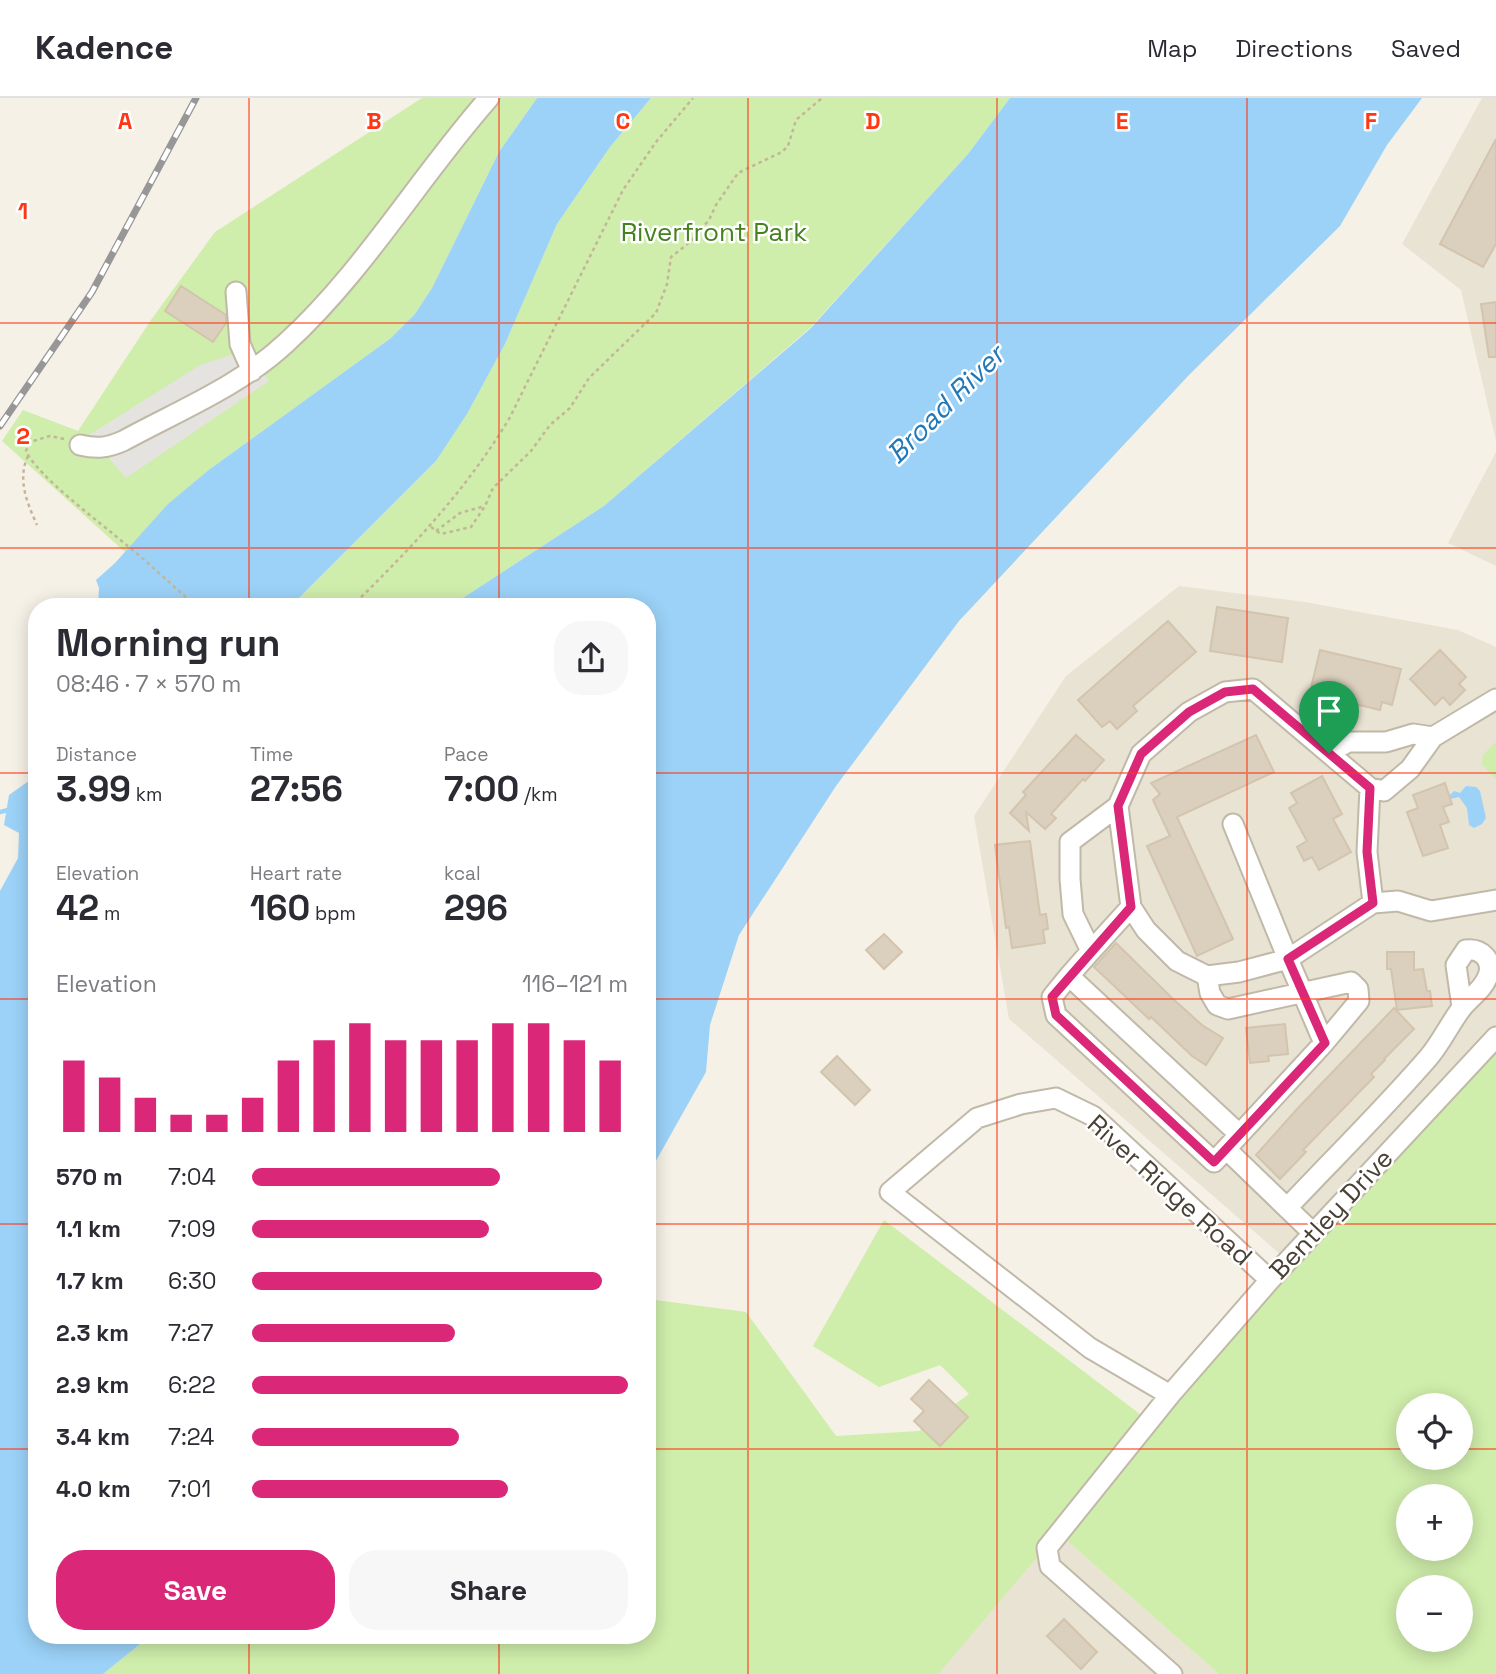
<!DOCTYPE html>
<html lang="en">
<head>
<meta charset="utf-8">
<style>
  :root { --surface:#fff; --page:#f7f7f7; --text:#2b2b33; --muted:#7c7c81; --line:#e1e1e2; --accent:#db2777 }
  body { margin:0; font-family:"Space Grotesk",sans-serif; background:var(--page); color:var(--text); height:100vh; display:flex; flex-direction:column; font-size:26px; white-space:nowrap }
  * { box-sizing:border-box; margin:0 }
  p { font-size:23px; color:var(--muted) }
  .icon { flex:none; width:38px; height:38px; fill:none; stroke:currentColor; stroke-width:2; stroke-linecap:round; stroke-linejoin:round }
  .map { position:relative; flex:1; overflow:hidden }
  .drawer { position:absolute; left:28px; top:500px; width:628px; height:1046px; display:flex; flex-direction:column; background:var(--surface); border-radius:28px; box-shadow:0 4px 18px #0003 }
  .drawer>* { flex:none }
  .controls { position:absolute; left:1396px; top:1295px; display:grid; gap:14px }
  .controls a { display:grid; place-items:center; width:77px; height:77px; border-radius:50%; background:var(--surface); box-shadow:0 4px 18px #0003; font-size:35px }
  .pin { position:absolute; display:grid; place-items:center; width:60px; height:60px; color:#fff; margin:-72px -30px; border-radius:50% 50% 50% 0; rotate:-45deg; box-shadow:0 0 7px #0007 }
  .pin .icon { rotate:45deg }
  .round { display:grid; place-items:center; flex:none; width:74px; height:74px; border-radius:28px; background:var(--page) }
  .overview { display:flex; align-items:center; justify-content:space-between; height:119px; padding:0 28px }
  h1 { font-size:38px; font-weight:800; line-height:52px }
  .figures { display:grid; grid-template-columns:repeat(3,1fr); gap:10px; height:119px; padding:7px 28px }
  .figures div { display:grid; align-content:center }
  .figures b { font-size:35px; font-weight:800 }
  .figures small { font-size:19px; font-weight:400 }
  .figures p { font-size:19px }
  .chart { height:196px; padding:14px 28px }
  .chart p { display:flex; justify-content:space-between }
  .chart svg { width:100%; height:126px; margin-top:7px; stroke:var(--accent); stroke-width:6 }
  .button { display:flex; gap:14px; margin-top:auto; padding:14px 28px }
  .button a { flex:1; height:80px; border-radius:28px; background:var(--accent); color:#fff; font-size:28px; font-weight:800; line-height:80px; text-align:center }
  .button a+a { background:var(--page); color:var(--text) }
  ul { padding:0 28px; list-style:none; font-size:23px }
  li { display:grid; grid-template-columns:112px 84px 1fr; align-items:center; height:52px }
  li i { height:18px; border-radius:9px; background:var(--accent) }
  header { display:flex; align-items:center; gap:42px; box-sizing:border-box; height:98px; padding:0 35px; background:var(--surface); border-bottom:2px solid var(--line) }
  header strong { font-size:33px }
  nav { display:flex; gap:38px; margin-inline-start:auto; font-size:24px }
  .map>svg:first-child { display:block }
  .residential { fill:#e9e3d4 }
  .green { fill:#cfedab; fill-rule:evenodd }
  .parking { fill:#e5e3df }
  .water { fill:#9cd2f8 }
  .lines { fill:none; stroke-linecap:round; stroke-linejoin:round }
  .stream { stroke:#9cd2f8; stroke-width:4.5 }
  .building { fill:#dbcfbd; stroke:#d3c4ad; stroke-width:2 }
  .minor-casing { stroke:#c1b9a8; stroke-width:23 }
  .path { stroke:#c5b598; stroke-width:2.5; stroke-dasharray:3.5 3.5; stroke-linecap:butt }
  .minor { stroke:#fff; stroke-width:19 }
  .rail-casing { stroke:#979797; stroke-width:7 }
  .rail { stroke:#fff; stroke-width:4.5; stroke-dasharray:13; stroke-linecap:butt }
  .route-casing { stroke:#fff; stroke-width:14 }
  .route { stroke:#db2777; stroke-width:9 }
  .grid { fill:none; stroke:#ff3713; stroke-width:2; stroke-opacity:0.55 }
  .labels { text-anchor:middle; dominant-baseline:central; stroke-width:5; stroke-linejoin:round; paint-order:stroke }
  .park-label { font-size:26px; fill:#458121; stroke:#fff }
  .street-label { font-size:26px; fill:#494135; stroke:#fff }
  .water-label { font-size:28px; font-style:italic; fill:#2178b7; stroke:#fff }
  .grid-label { font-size:23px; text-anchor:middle; font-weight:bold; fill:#ff3713; stroke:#fff; stroke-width:5; stroke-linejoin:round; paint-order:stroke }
</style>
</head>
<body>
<header>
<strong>Kadence</strong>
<nav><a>Map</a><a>Directions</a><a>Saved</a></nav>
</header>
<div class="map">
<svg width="1496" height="1576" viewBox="0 0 1496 1576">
  <rect width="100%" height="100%" fill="#f5f1e6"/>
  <!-- residential -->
  <path class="residential" d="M1482 0H1496V343L1461 192 1402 146Z
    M1496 354V468L1448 445Z
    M1179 488 1305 504 1458 532 1496 549V939L1288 1163 1009 921 974 718 1066 578Z
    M1058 1435 1219 1576H937Z"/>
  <!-- green -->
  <path class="green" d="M422 0H537L499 54 432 190 415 216 391 240 210 371 186 509 2 343 23 312 78 333 151 222 215 134Z
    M651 0H1010L968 56 810 230 604 408 449 509H290L436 363 467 316 505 246 557 126 610 49Z
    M1496 644V681L1482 667 1483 657Z
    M1496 939V1576H1219L1058 1435 938 1576H103L150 1538H648V1201L746 1214 836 1338 919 1333 969 1296 940 1267 879 1289 813 1248 884 1122 1149 1323ZM1409 1307H1461V1360H1409ZM1409 1398H1461V1451H1409ZM1409 1489H1461V1542H1409Z"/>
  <!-- parking -->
  <path class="parking" d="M249 251 269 283 126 380 89 337 200 267Z"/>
  <!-- water -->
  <path class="water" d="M537 0H651L610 49 557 126 505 246 467 316 436 363 290 509H98L99 490 96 482 115 465 168 406 210 371 391 240 415 216 432 190 499 54Z
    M1010 0H1422L1387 47 1340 128 1189 277 959 523 836 688 739 837 710 927 706 974 648 1077V509H449L604 408 810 231 968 56Z
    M37 675V1538H150L103 1576H0V793L18 760 19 735 4 727 9 697 33 680Z
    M1466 688 1476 689 1480 693 1486 720 1482 726 1474 730 1469 727 1467 710 1459 699 1450 701 1449 698 1454 693 1460 695Z"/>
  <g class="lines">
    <!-- stream -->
    <path class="stream" d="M0 714 12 711"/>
  </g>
  <!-- building -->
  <path class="building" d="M1496 41V146L1483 169 1440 146Z
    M181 188 226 217V225L213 244 165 213Z
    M1496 204V259H1489L1481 206Z
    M1217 509 1288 520 1282 564 1210 553Z
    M1168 523 1196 554 1133 608 1137 613 1117 631 1110 623 1102 629 1078 602Z
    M1320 552 1401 571 1392 607 1382 604 1380 612 1322 598 1323 593 1311 590Z
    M1440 552 1466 579 1459 586 1465 592 1450 607 1443 599 1435 607 1410 581Z
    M1076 637 1104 662 1085 683 1083 681 1051 716 1056 720 1045 731 1026 714 1029 733 1010 715 1026 697 1023 694Z
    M1256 637 1274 674 1177 719 1233 841 1197 858 1147 748 1170 738 1153 702 1160 696 1151 685Z
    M1322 678 1342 716 1333 721 1351 754 1319 772 1312 759 1304 763 1297 749 1307 743 1289 710 1297 705 1291 695Z
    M1445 685 1452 706 1443 709 1449 724 1440 727 1448 750 1423 758 1407 714 1418 710 1413 697Z
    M1030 743 1040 817 1046 816 1048 831 1043 832 1045 845 1012 850 1009 829 1006 830 995 747Z
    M884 836 902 854 884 871 866 852Z
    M1116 845 1172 900 1202 927 1223 940 1206 967 1192 958 1151 919 1149 921 1094 869Z
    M1387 854H1414V872L1423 871 1427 893H1430L1432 908 1397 912 1391 871H1387Z
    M1394 910 1414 931 1384 961 1385 962 1371 976 1374 979 1303 1052 1306 1054 1280 1081 1256 1057 1298 1010Z
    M1285 926 1288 956 1268 958 1269 963 1250 965 1246 930Z
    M837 958 870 992 855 1007 821 974Z
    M929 1282 968 1319 940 1348 914 1323 924 1313 911 1301Z
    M1064 1521 1097 1554 1081 1571 1047 1538Z"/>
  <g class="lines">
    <defs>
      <path id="minor" d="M236 194 240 246 252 273
        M80 347C97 351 107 350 123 343 178 313 240 288 286 245 363 175 420 78 489 0
        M1433 639 1496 601
        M1329 655 1348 644H1386L1413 636 1433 639 1410 671 1384 693 1370 690
        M1118 708 1141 656 1189 614 1225 594 1253 591 1370 690 1367 754 1373 805
        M1131 809 1091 853 1073 816 1070 781V744L1118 708 1131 809 1146 832 1177 863 1207 878 1239 874 1288 861 1233 726
        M1091 853 1069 878 1239 1036
        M1069 878 1052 899 1056 917 1214 1064 1324 945 1288 861 1373 805 1398 803 1431 813 1496 802
        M1207 878 1210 895 1217 907 1228 911 1351 884 1358 891 1359 903 1324 945
        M1226 1051 1313 1135
        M1287 1110C1334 1060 1383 1012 1428 960 1441 945 1449 927 1461 911 1469 900 1483 892 1488 878 1494 862 1481 850 1466 852L1456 867 1462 909
        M1170 1297 1090 1250 890 1094 977 1020 1021 1006 1056 1000 1093 1018 1270 1182
        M1172 1576 1050 1468 1047 1450 1170 1297 1270 1182 1496 939"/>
    </defs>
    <!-- minor casing -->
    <use href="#minor" class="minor-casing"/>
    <!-- path -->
    <path class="path" d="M64 341 50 338 30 344 26 353C37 378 101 425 124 445 149 465 173 488 197 509
      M28 358C17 381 27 405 37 427
      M431 429 441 436 471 429 485 408 493 390 531 353 550 327 570 310 589 280 656 215 667 186 671 159 690 144 709 122 716 107 738 75 782 54 788 48 796 22 822 0
      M436 433 460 415 485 408
      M351 509C411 451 466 392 509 321L623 92 656 44 693 0"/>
    <!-- minor -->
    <use href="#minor" class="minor"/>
    <defs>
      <path id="rail" d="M0 328 92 194 196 0"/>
    </defs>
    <!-- rail casing -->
    <use href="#rail" class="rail-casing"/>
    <!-- rail -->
    <use href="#rail" class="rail"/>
  </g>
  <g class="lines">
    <defs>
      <path id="route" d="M1253 591 1370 690 1367 754 1373 805 1288 861 1325 945 1214 1064 1056 917 1052 899 1131 809 1118 708 1141 656 1189 614 1225 594Z"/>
    </defs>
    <!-- route casing -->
    <use href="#route" class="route-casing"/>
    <!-- route -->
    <use href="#route" class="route"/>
  </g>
  <!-- grid -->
  <path class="grid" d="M249 0V509M499 0V509M748 0V1576M997 0V1576M1247 0V1576M0 225H1496M0 450H1496M0 675H37M648 675H1496M0 901H37M648 901H1496M0 1126H37M648 1126H1496M0 1351H37M648 1351H1409M1461 1351H1496M249 1538V1576M499 1538V1576"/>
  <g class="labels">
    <!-- park labels -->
    <g class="park-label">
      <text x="714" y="134">Riverfront Park</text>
    </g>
    <!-- street labels -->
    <g class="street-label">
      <text transform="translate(1170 1092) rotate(42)">River Ridge Road</text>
      <text transform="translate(1331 1116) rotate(-47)">Bentley Drive</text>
    </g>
    <!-- water labels -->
    <g class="water-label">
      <text transform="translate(945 306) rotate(-45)">Broad River</text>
    </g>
  </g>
  <g class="grid-label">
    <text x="125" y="31">A</text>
    <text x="374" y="31">B</text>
    <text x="623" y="31">C</text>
    <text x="873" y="31">D</text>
    <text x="1122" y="31">E</text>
    <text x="1371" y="31">F</text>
    <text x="23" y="121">1</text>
    <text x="23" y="346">2</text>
  </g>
</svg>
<div class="controls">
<a><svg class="icon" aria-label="locate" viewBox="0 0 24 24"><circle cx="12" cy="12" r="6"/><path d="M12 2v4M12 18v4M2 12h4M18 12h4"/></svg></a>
<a>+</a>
<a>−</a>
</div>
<div class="pin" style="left:1329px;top:655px;background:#1e9e55"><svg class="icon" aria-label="arrive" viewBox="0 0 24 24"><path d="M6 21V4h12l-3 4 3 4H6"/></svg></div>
<section class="drawer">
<div class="overview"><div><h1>Morning run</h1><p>08:46 · 7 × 570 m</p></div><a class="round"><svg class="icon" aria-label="share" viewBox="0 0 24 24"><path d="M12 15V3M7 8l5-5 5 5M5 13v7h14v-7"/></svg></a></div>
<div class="figures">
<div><p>Distance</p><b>3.99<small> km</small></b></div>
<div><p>Time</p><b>27:56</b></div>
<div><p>Pace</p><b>7:00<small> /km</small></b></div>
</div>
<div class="figures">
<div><p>Elevation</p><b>42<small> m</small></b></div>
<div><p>Heart rate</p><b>160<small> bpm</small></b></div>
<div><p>kcal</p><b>296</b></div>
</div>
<div class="chart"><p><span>Elevation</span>116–121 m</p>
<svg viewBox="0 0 160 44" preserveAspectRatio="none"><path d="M5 44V19M15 44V25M25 44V32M35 44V38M45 44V38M55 44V32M65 44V19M75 44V12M85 44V6M95 44V12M105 44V12M115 44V12M125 44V6M135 44V6M145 44V12M155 44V19"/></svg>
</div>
<ul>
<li><b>570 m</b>7:04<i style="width:66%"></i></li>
<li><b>1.1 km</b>7:09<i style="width:63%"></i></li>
<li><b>1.7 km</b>6:30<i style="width:93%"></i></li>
<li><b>2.3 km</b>7:27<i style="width:54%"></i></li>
<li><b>2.9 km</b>6:22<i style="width:100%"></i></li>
<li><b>3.4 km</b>7:24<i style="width:55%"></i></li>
<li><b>4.0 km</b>7:01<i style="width:68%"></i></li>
</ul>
<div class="button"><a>Save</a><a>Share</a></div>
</section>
</div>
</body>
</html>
